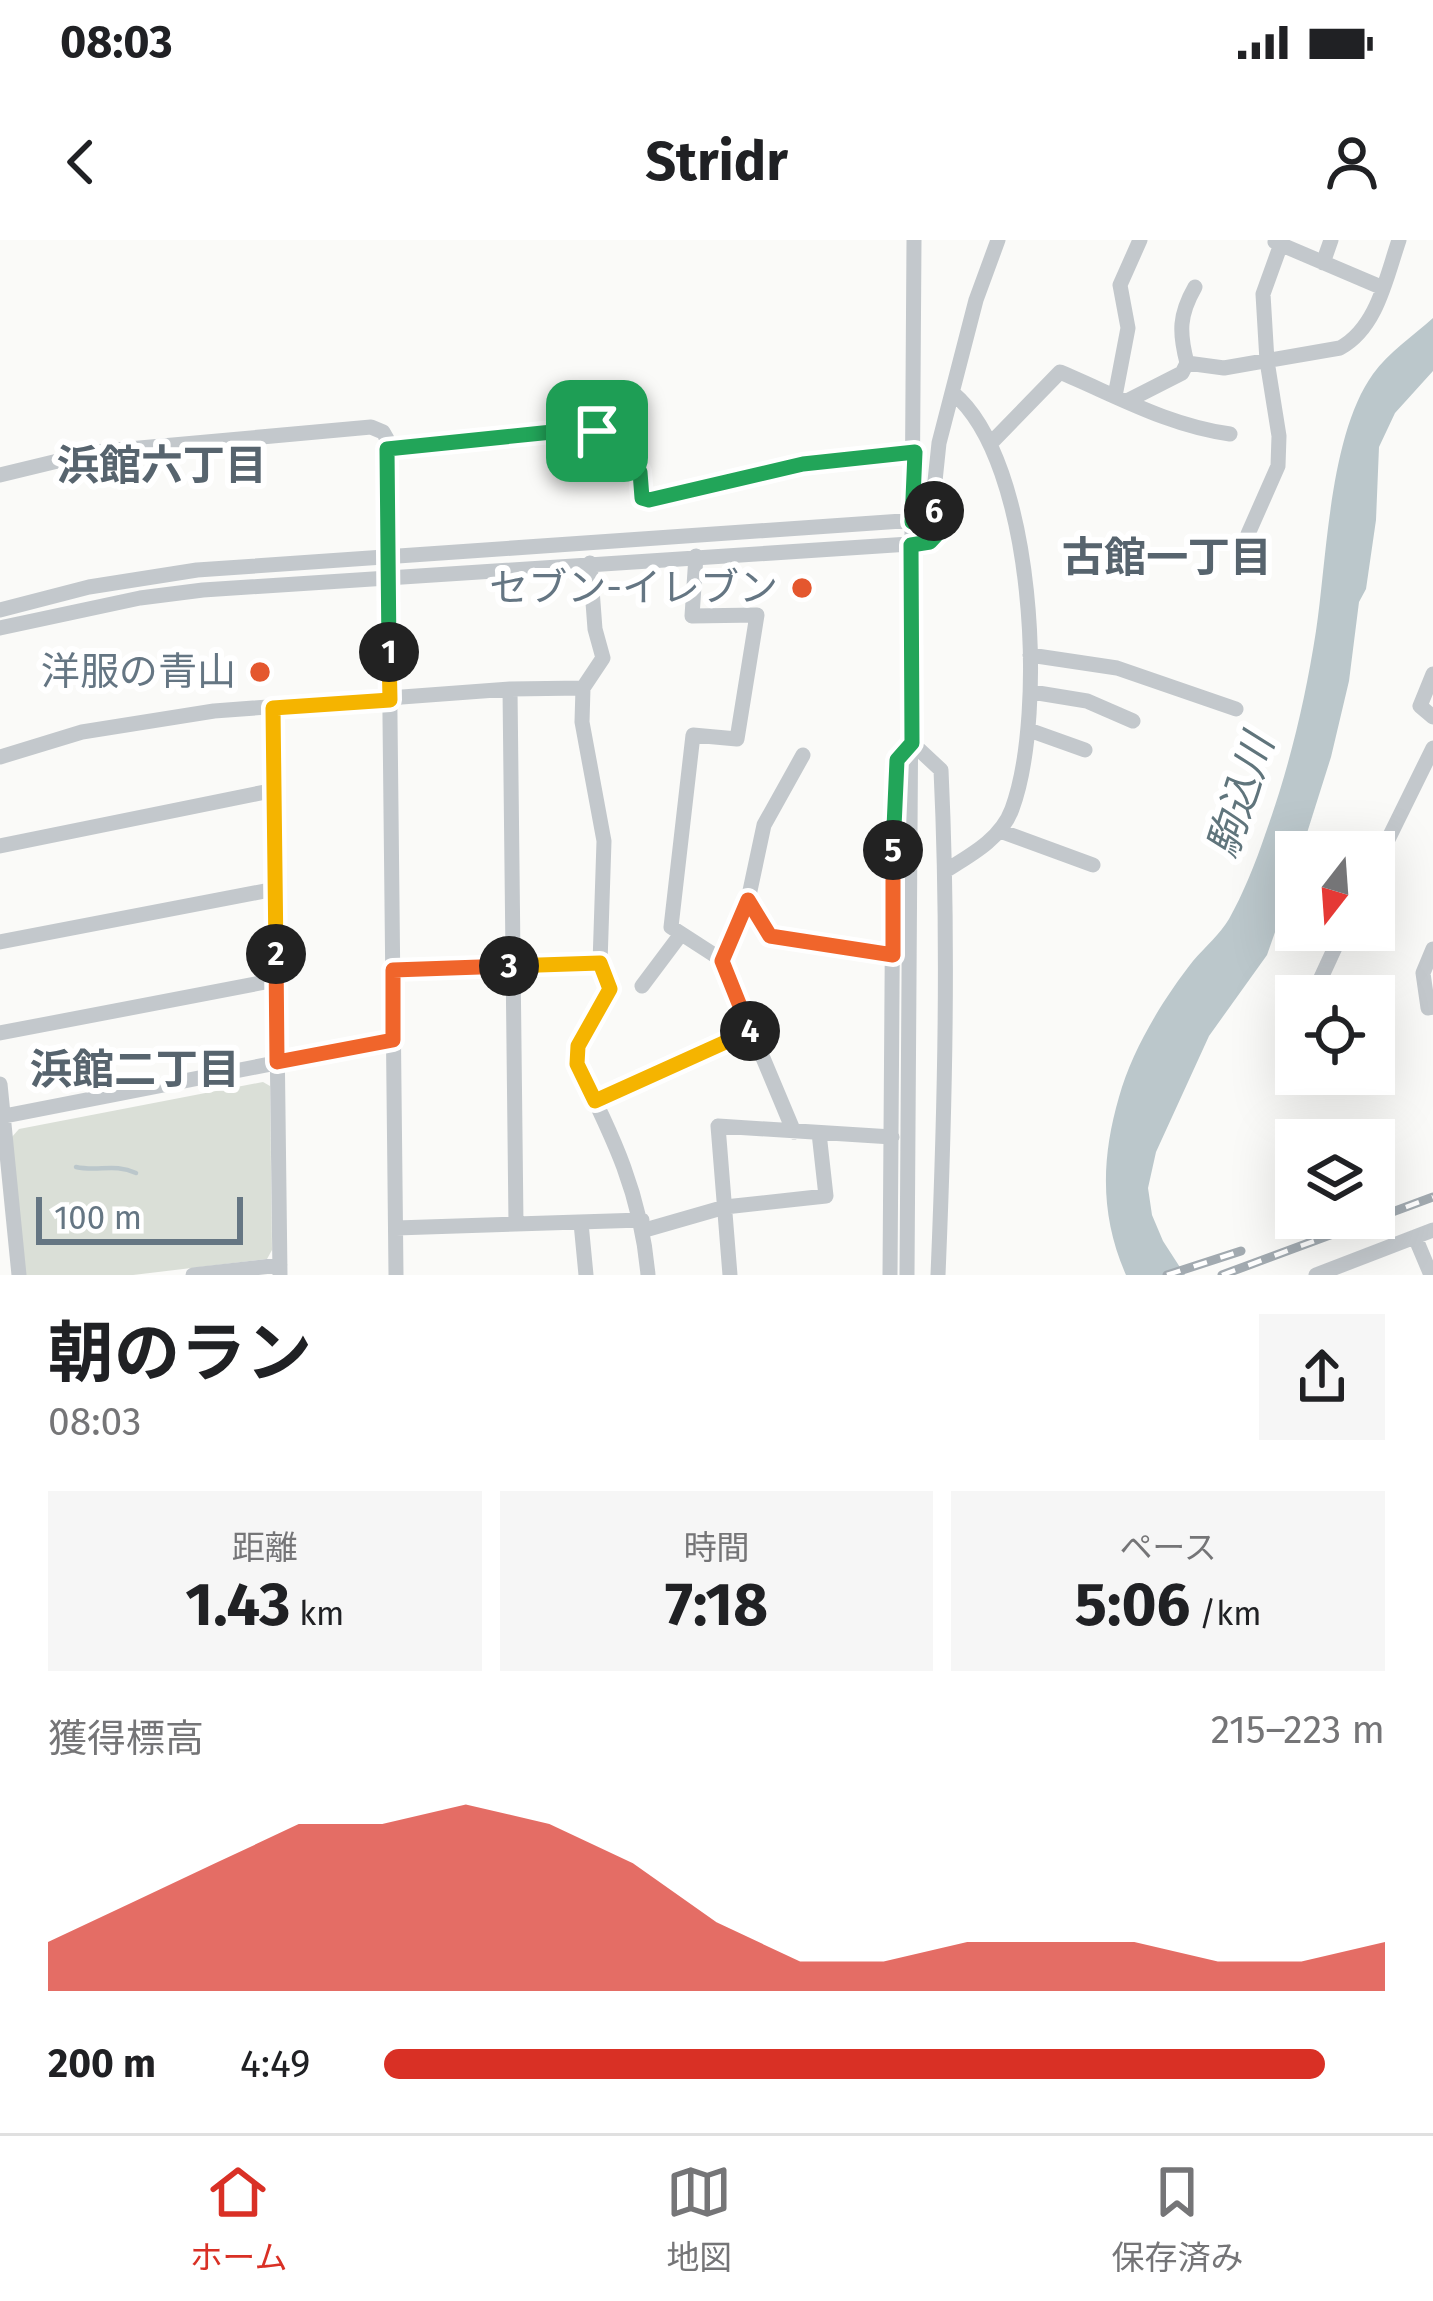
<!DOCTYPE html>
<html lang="ja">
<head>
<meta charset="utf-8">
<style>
  :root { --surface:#fff; --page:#f6f6f6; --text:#202124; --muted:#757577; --line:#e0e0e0; --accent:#d93025 }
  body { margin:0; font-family:"Fira Sans","Noto Sans JP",sans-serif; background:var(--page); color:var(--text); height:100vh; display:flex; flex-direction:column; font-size:45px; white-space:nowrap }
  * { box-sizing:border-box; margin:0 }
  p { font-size:39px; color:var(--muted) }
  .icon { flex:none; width:66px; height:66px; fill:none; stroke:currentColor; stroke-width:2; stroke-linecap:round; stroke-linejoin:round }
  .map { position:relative; height:1035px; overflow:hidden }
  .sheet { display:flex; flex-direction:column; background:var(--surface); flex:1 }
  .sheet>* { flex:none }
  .needle { width:78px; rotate:197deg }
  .buttons { position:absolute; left:1275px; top:591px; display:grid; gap:24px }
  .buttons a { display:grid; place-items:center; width:120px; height:120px; border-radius:0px; background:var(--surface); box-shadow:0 12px 48px #0002; font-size:60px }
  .scale { position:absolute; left:36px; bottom:30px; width:207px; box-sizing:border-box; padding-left:12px; border:6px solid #657683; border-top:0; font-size:33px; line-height:42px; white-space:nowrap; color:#657683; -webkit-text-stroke:9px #fff; paint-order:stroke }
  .pin { position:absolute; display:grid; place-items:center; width:102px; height:102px; color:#fff; margin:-51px; border-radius:24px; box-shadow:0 6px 18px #0006 }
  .km { position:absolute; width:60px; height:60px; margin:-30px; border-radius:50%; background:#222; color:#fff; font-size:33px; line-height:60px; text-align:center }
  .round { display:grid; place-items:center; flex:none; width:126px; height:126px; border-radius:0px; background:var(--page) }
  .summary { display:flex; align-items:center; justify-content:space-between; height:204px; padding:0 48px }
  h1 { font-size:66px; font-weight:700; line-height:90px }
  .stats { display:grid; grid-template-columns:repeat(3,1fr); gap:18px; height:204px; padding:12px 48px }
  .stats div { display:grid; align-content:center; border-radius:0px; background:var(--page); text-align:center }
  .stats b { font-size:60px; font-weight:700 }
  .stats small { font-size:33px; font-weight:400 }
  .stats p { font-size:33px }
  .chart { height:336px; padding:24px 48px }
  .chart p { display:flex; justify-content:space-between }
  .chart svg { width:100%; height:216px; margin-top:12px; fill:var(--accent); opacity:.7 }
  ul { padding:0 48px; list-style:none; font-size:39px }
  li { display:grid; grid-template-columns:192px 144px 1fr; align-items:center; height:90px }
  li i { height:30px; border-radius:15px; background:var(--accent) }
  .status { display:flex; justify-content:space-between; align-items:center; height:84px; padding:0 60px; background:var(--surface); direction:ltr }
  .status svg { height:33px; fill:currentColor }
  header { display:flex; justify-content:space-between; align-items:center; height:156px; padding:0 48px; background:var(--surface); font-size:54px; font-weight:700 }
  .menu { display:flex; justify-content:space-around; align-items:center; height:168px; border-top:3px solid var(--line); background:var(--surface); font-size:33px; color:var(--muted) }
  .menu a { display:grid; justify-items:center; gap:6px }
  .menu .selected { color:var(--accent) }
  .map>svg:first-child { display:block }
  .green { fill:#dadfd7 }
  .water { fill:#bbc7cb }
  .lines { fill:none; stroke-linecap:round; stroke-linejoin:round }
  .stream { stroke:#bbc7cb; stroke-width:4.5 }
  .minor { stroke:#c3c8cc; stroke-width:15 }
  .rail-casing { stroke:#a2aab0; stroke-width:9 }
  .rail { stroke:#fff; stroke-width:4.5; stroke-dasharray:14; stroke-linecap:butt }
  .split-1-casing { stroke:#fff; stroke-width:24 }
  .split-2-casing { stroke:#fff; stroke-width:24 }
  .split-3-casing { stroke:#fff; stroke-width:24 }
  .split-4-casing { stroke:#fff; stroke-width:24 }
  .split-5-casing { stroke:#fff; stroke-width:24 }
  .split-6-casing { stroke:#fff; stroke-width:24 }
  .split-7-casing { stroke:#fff; stroke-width:24 }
  .split-1 { stroke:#22a559; stroke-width:15 }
  .split-2 { stroke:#f5b400; stroke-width:15 }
  .split-3 { stroke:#f0652b; stroke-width:15 }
  .split-4 { stroke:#f5b400; stroke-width:15 }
  .split-5 { stroke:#f0652b; stroke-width:15 }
  .split-6 { stroke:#22a559; stroke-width:15 }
  .split-7 { stroke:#22a559; stroke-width:15 }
  .poi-dot { fill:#e4572e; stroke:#fff; stroke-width:4.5 }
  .labels { text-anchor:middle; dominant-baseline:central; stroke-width:12; stroke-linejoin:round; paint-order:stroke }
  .poi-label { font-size:39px; fill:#657683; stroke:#fff; text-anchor:end }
  .neighbourhood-label { font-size:42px; font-weight:bold; fill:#57646e; stroke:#fff }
  .water-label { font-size:42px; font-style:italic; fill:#60757c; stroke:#fff }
</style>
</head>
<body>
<div class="status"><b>08:03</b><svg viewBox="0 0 49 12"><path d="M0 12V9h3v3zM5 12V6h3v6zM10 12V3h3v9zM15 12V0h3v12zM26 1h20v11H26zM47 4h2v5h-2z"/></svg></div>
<header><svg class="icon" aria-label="back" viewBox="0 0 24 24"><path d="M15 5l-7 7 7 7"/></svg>Stridr<svg class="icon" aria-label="person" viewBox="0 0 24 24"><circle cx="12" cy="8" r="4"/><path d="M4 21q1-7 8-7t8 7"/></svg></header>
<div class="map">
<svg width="1433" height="1035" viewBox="0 0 1433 1035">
  <rect width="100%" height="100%" fill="#fafaf8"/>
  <!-- green -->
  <path class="green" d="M263 842 270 846 272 1010 267 1019 133 1035H24L11 898 19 889Z"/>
  <!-- water -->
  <path class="water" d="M1433 78V131L1395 173 1379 207 1376 280 1366 349 1359 362 1349 441 1331 517 1301 612H1296V632L1267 715 1209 796 1156 912 1148 948 1152 975 1163 1001 1185 1035H1126C1100 976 1101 919 1119 857 1132 810 1163 759 1193 721 1205 707 1220 694 1229 679 1243 654 1256 622 1265 595 1289 528 1305 462 1316 391 1327 319 1329 195 1373 134 1388 113 1414 95 1433 78Z"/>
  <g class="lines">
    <!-- stream -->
    <path class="stream" d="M76 927C98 932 114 923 136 933"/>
    <!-- minor -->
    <path class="minor" d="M1275 2 1383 48
      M1323 23 1331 0
      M1195 47C1179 75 1179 92 1187 123L1224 128 1340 108C1377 88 1386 38 1399 0
      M1115 156 1128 88 1120 45 1140 0
      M1127 161 1182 133 1187 123
      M991 203 1060 132C1117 156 1167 185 1230 194
      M387 209C422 206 601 180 621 198 637 212 641 238 642 258L649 260 803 223 915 212
      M0 235 95 212 371 187 383 192 387 199 396 1035
      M1248 294 1278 226 1279 196 1267 121 1263 54 1281 4
      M696 316 692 376 757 375 737 499 693 495 671 687 722 720
      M590 323 595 389 603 418 583 448 582 482 604 601 600 723 610 750 578 807 577 824C613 897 641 953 648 1035
      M0 370 89 347 197 330 931 279 939 203 976 60 998 0
      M0 388 140 358 203 350 925 303C951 293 950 270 936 249
      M1030 415 1117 428 1236 469
      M1433 434 1420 466 1433 477
      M510 449 516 984
      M1032 452 1087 461 1133 481
      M273 468 280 1035
      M1029 490 1085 510
      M0 517 82 492 214 471 510 449 583 448
      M1000 591 1093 625
      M0 606 275 550
      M1374 628 1433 508
      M945 631C971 615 1001 599 1012 569 1047 474 1035 221 953 153
      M748 660 770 696 893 715
      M0 702 275 649
      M1433 709 1423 733 1428 768 1433 767
      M393 730 600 723
      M1320 740 1343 690
      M642 746 681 694
      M0 793 276 740
      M0 844 19 1035
      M595 861 750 791
      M0 877 393 800
      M794 892 722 720 748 660 764 585 803 515
      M581 983 586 1035
      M396 988 642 980
      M645 990 725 967 826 956 819 893
      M1415 997 1431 1035
      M193 1035 280 1025
      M730 1035 718 886 892 897
      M890 1035 893 611 897 521 912 503 941 530C949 698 945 867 938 1035
      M907 1035 914 0
      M1316 1035 1433 990"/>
    <defs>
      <path id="rail" d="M1167 1035 1241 1011
        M1222 1035 1433 957"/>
    </defs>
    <!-- rail casing -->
    <use href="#rail" class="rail-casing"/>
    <!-- rail -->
    <use href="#rail" class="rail"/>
  </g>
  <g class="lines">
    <defs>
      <path id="split-1" d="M389 412 387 209 562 191H597"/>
      <path id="split-2" d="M276 714 273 468 390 460 389 412"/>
      <path id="split-3" d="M276 714 277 822 393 800V730L509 726"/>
      <path id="split-4" d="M509 726 600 723 610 749 578 806 577 824 595 861 750 791"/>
      <path id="split-5" d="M750 791 722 721 748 660 770 696 893 715V610"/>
      <path id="split-6" d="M893 610 897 520 912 503 911 305 930 302 944 287 946 266 936 249 934 271"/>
      <path id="split-7" d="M597 191 622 199 640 232 642 258 649 260 803 224 915 212 912 282 931 279 934 271"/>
    </defs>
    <!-- split-1 casing -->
    <use href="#split-1" class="split-1-casing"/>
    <!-- split-2 casing -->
    <use href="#split-2" class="split-2-casing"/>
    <!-- split-3 casing -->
    <use href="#split-3" class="split-3-casing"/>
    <!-- split-4 casing -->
    <use href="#split-4" class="split-4-casing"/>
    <!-- split-5 casing -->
    <use href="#split-5" class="split-5-casing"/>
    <!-- split-6 casing -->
    <use href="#split-6" class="split-6-casing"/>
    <!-- split-7 casing -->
    <use href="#split-7" class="split-7-casing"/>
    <!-- split-1 -->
    <use href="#split-1" class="split-1"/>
    <!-- split-2 -->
    <use href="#split-2" class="split-2"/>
    <!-- split-3 -->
    <use href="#split-3" class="split-3"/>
    <!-- split-4 -->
    <use href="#split-4" class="split-4"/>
    <!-- split-5 -->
    <use href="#split-5" class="split-5"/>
    <!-- split-6 -->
    <use href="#split-6" class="split-6"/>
    <!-- split-7 -->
    <use href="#split-7" class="split-7"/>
  </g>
  <!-- markers -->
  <g class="poi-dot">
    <circle cx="802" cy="348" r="12"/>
    <circle cx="260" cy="432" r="12"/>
  </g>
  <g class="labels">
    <!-- poi labels -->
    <g class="poi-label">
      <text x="778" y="348">セブン-イレブン</text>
      <text x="236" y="432">洋服の青山</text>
    </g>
    <!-- neighbourhood labels -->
    <g class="neighbourhood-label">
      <text x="162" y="226">浜館六丁目</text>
      <text x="1167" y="318">古館一丁目</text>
      <text x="135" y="830">浜館二丁目</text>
    </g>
    <!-- water labels -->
    <g class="water-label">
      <text transform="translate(1241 556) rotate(-72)">駒込川</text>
    </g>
  </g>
</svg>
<div class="buttons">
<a><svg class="needle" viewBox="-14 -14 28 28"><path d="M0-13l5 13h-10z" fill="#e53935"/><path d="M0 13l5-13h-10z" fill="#757577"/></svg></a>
<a><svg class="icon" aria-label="locate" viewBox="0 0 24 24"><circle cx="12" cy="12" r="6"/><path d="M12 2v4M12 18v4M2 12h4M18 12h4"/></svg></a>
<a><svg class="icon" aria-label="layers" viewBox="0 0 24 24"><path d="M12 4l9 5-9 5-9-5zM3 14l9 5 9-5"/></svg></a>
</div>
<div class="scale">100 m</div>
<div class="pin" style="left:597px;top:191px;background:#1e9e55"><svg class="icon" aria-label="arrive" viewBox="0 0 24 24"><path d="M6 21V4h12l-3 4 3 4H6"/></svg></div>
<b class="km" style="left:389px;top:412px">1</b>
<b class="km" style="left:276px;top:714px">2</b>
<b class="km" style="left:509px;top:726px">3</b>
<b class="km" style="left:750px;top:791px">4</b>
<b class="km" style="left:893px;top:610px">5</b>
<b class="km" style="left:934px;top:271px">6</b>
</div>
<section class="sheet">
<div class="summary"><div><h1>朝のラン</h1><p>08:03</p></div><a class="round"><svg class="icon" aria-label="share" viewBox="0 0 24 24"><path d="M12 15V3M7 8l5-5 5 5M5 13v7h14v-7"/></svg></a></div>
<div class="stats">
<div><p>距離</p><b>1.43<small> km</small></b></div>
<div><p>時間</p><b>7:18</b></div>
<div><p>ペース</p><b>5:06<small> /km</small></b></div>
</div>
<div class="chart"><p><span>獲得標高</span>215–223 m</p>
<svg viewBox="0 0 160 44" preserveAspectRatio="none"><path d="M0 44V34L10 26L20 18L30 10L40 10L50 6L60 10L70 18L80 30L90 38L100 38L110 34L120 34L130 34L140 38L150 38L160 34V44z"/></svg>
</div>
<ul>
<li><b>200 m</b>4:49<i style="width:94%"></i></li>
</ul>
</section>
<nav class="menu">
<a class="selected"><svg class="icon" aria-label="home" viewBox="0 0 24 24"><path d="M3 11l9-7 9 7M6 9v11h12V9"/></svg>ホーム</a>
<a><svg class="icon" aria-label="map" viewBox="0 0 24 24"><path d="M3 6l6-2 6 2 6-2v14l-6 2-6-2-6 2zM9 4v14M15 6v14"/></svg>地図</a>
<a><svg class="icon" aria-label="saved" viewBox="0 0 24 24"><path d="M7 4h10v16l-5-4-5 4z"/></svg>保存済み</a>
</nav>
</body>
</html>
